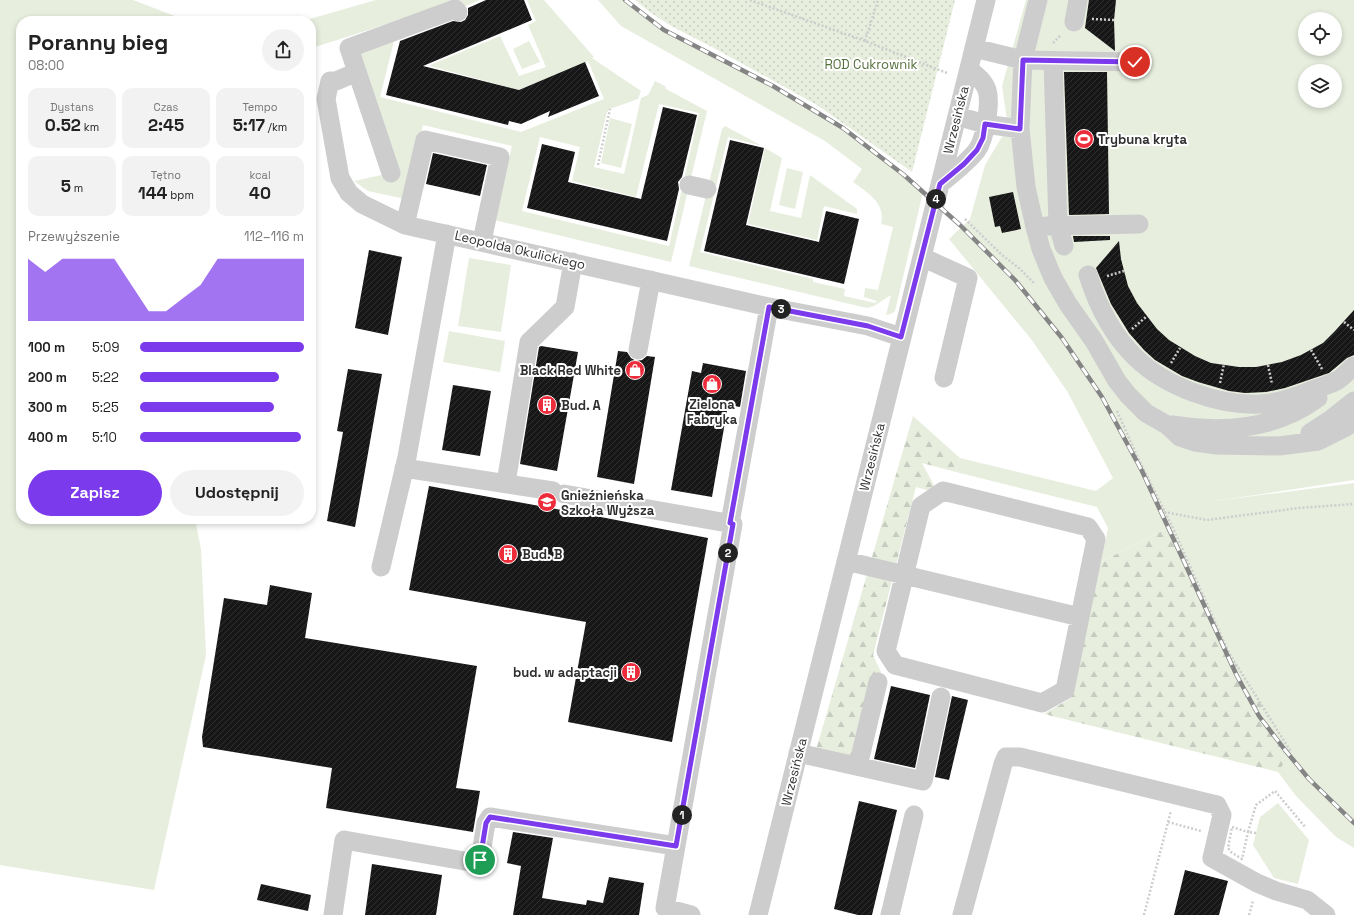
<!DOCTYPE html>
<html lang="pl">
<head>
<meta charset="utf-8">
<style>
  :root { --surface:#fff; --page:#f2f2f2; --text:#222; --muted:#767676; --accent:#7c3aed }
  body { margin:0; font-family:"Space Grotesk",sans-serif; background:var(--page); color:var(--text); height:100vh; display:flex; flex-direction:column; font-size:15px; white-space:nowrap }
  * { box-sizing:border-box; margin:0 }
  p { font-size:13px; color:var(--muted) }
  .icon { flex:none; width:22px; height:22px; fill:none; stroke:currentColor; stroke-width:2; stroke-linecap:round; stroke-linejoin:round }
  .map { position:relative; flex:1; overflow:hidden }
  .drawer { position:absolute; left:16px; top:16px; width:300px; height:508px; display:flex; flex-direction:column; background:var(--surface); border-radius:16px; box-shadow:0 2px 6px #0003 }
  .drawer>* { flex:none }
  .fabs { position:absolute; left:1298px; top:12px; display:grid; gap:8px }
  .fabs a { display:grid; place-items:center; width:44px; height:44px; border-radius:50%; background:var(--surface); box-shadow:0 2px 6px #0003; font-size:20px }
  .pin { position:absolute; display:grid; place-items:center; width:34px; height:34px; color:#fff; margin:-17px; border:2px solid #fff; border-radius:50%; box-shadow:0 1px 4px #0007 }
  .km { position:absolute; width:20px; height:20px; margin:-10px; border-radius:50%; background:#222; color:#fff; font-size:11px; line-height:20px; text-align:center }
  .round { display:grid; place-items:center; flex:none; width:42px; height:42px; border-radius:21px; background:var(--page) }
  .summary { display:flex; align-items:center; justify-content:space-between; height:68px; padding:0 12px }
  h1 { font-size:22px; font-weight:700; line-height:30px }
  .figures { display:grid; grid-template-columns:repeat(3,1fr); gap:6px; height:68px; padding:4px 12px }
  .figures div { display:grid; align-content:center; border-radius:10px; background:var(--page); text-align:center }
  .figures b { font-size:17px; font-weight:700 }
  .figures small { font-size:11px; font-weight:400 }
  .figures p { font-size:11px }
  .chart { height:112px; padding:8px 12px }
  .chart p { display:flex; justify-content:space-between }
  .chart svg { width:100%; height:72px; margin-top:4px; fill:var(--accent); opacity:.7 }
  .action { display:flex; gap:8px; margin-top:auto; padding:8px 12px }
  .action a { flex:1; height:46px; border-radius:24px; background:var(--accent); color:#fff; font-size:16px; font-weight:700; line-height:46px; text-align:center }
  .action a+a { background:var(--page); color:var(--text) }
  ul { padding:0 12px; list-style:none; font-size:13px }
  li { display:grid; grid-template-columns:64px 48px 1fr; align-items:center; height:30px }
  li i { height:10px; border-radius:5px; background:var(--accent) }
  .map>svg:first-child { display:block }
  .green { fill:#e7eede; fill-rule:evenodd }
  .forest { fill:url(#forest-firs) }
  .garden { fill:url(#garden-dots) }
  .building { fill:url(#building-hatch) }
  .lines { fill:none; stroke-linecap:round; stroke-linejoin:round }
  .path { stroke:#cdcdcd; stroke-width:2.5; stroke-dasharray:2 2; stroke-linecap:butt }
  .minor { stroke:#cdcdcd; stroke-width:19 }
  .rail-casing { stroke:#858585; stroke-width:4.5 }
  .rail { stroke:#fff; stroke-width:3; stroke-dasharray:9; stroke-linecap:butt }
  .route-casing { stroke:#fff; stroke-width:8 }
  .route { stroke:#7c3aed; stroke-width:5 }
  .labels { text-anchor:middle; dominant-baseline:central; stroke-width:4; stroke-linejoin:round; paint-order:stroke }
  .park-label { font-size:13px; fill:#536f3b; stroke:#fff }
  .street-label { font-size:13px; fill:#303030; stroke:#fff }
  .poi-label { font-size:13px; font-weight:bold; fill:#303030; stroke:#fff; text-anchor:start }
</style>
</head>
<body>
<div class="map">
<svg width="1354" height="915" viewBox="0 0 1354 915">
  <defs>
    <pattern id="forest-firs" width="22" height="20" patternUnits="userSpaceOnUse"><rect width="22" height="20" fill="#e7eede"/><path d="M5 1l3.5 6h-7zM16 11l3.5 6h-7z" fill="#c6ccbf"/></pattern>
    <pattern id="garden-dots" width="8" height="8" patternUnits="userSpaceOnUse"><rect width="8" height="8" fill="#e7eede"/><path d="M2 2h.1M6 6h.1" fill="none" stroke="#c6ccbf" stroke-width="1.8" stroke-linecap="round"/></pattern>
    <pattern id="building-hatch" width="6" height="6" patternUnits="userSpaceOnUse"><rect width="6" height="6" fill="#171717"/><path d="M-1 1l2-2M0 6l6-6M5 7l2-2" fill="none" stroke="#303030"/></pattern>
  </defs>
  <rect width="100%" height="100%" fill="#fff"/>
  <!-- green -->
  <path class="green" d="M0 0H133L188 21H21V519H195L201 549 206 655 154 890 0 865Z
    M376 0H480L461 8 450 4 315 47 311 33V21H307L306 20Z
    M527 0H544L594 57 592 58 641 91 638 99 610 109 607 112 594 167 624 174 641 98 648 95 655 81 665 86 666 89 707 111 671 262 494 220 512 146 423 125 405 199 368 191 354 181 391 173 351 52 395 37 380 97 521 132 604 99 588 61 519 90 430 66V65L500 36 519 76 546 67 528 25 536 21ZM659 104 699 113 669 246 522 211 540 137 580 147 572 181 636 197Z
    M598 0H625L643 15 687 43 773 86 843 128 875 152 923 192 895 311 891 314 886 315 891 295 874 306 867 308 689 266 722 129 725 126 762 146 728 137 700 252 813 279V282L845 289 844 296 875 303 877 301 864 297 865 288 878 290 893 227 881 224C886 203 868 193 853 182L862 169 825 141 621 26Z
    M1026 0H1354V480L1215 501 1354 483V848L1336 837 1296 796 1278 772 1229 653 1172 526 1101 562 1108 528 1097 507 956 472 960 458 1096 491 1113 478 1067 391 1031 339 949 239 970 219 985 165 1008 127 1002 86ZM1305 19H1335V49H1305ZM1305 71H1335V101H1305Z
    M529 41 540 62 522 69 513 49Z
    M610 118 632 124 621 168 601 163Z
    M765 148 782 158 770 211 801 218 810 175 857 209V214L824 206 817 240 748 224Z
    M787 168 803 172 795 209 779 205Z
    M469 258 511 265 501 332 458 326Z
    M449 331 505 341 500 372 443 362Z
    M1278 803 1309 840 1298 884 1274 878 1253 845 1260 817Z"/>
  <!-- forest -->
  <path class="forest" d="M913 416 960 458 956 472 922 463 935 487 934 492 916 487 873 655 881 672 878 682 858 766 814 757Z
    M1172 526 1229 653 1291 752 1278 772 1044 714 1071 698 1101 562Z"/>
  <!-- garden -->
  <path class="garden" d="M635 0H955L912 172 817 105 712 47 673 27 651 13Z"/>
  <!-- building -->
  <path class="building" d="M486 0H524L532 20 423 66 519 90 585 62 599 96 548 117 550 111 521 124 509 121 508 125 386 95 400 41 453 21 461 22 465 20 468 15V8Z
    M1089 0H1116L1114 20 1115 51 1085 28Z
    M1064 72H1107L1109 214 1069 215Z
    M663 107 697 115 682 177 678 182 679 189 667 241 527 208 542 144 575 152 568 182 641 199Z
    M730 140 764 148 746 225 819 242 826 211 859 219 844 284 704 251Z
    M433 153 487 165 480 196 426 184Z
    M1013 192 1021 229 1002 233 1000 226 995 227 989 197Z
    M1073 236H1110V240L1074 242Z
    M1119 241 1121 259 1128 286 1137 303 1157 329 1169 340 1195 356 1211 363 1239 367H1256L1282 362 1301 355 1323 343 1335 331 1354 310V355L1347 358 1329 373 1285 388 1266 392 1245 393 1229 391 1198 382 1182 376 1155 360 1144 350 1129 333 1111 304 1096 268Z
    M369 250 402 257 388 335 355 328Z
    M541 346 578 352 557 471 520 464 539 347Z
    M618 351 627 352 631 358 636 361 642 360 647 356 655 357 634 484 597 477Z
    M703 363 746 371 740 407 728 405 712 497 671 490 692 371 701 373Z
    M348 369 382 374 355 527 327 521 343 432 337 431Z
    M453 385 491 391 480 456 442 450Z
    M429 486 606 518 708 538 672 742 568 722 586 622 409 590Z
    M270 585 312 593 305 638 477 666 456 788 480 791 473 832 326 808 332 768 203 747 202 737 224 598 267 605Z
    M891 686 930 695 915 768 874 759Z
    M952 696 968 700 949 780 935 777Z
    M859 801 897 810 872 915H858L834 909Z
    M513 832 553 838 542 898 586 905 587 900 603 903 609 877 644 883 639 915H513L521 866 507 863Z
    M372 864 442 875 436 915H365Z
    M1185 870 1228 881 1219 915H1174Z
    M261 884 311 895 308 911 257 900Z"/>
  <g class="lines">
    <!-- path -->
    <path class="path" d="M750 0 865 41 947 73
      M1092 19 1114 20
      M865 41 878 0
      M1053 43 1061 35
      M598 165 610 109
      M965 219 1002 255 1019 268 1035 284
      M1107 276 1124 271
      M1344 322 1354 330
      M1132 329 1147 316
      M1311 350 1322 369
      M1171 363 1180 348
      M1268 365 1272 384
      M1220 383 1224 364
      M1117 411 1138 458 1172 526 1229 653 1291 752
      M1164 512 1207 520 1299 508 1354 504
      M1168 822 1171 811
      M1232 827 1248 832 1242 859 1231 852 1228 848Z
      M1256 833 1248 832 1256 805 1275 791 1306 828
      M1144 915 1168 822 1201 831
      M1249 915 1253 901"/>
    <!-- minor -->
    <path class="minor" d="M1038 0 1023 60 1020 129 1026 187 1035 227 1041 249 1053 278 1068 304 1094 341 1117 381 1128 395 1146 413 1167 425 1180 437 1195 442 1217 445 1279 446 1318 441 1346 427 1354 422
      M1074 22 1078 0
      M974 48 1023 60 1135 62
      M1053 61 1058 225 1064 246
      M357 72 336 81H330L326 99 340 178 349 193 362 204 405 225 769 307 868 326 901 337
      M957 116 985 124 1020 129
      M391 173 349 48 455 9 458 12
      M940 184C952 174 967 163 977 150 985 139 991 103 987 90 984 81 976 75 969 69
      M689 185 707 189
      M405 225 425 140 500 157 482 241
      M1046 226 1139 224
      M922 257 968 278 944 378
      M1088 275C1098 307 1112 335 1136 358 1166 387 1219 406 1260 404 1279 403 1297 396 1315 389 1323 386 1332 384 1338 380 1344 376 1349 370 1354 366
      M638 350 651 280
      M1172 425C1223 433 1275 430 1318 398
      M1310 433 1330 420 1354 401
      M404 468 553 491
      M506 483 529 342 565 307 573 262
      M943 491 1088 527 1096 539 1065 690 1042 703 895 665 886 651 921 506Z
      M564 494 733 524 665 908 691 915
      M730 523 769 307
      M846 561 1080 617
      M381 567 407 457 447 234
      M798 753 923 781 941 697
      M858 766 878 682
      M333 915 344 840 476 863 480 860 486 823 490 817 676 846
      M758 915 986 0
      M890 915 914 815
      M962 915 1003 764 1006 757H1020L1217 805 1222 815 1212 858 1257 883 1276 891 1307 900 1326 915"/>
    <defs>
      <path id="rail" d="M625 0 664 30 773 86 843 128 904 175 960 225 1015 280 1062 338 1102 397 1142 471 1237 676 1259 716 1285 750 1309 779 1354 823"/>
    </defs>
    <!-- rail casing -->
    <use href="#rail" class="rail-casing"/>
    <!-- rail -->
    <use href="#rail" class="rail"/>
  </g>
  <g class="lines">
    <defs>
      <path id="route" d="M480 860 486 823 490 817 676 846 733 524 730 523 769 307 868 326 901 337 940 184 964 164 977 150 983 138 985 124 1020 129 1023 60 1135 62"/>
    </defs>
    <!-- route casing -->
    <use href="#route" class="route-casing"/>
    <!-- route -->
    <use href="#route" class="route"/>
  </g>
  <!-- icons -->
  <defs>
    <symbol id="stadium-disc" viewBox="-11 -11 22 22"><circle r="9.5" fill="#ed2c3b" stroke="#fff"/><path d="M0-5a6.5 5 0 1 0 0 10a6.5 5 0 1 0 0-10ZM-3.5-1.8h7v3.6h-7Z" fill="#fff"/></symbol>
    <symbol id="shop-disc" viewBox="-11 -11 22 22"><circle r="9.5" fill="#ed2c3b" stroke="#fff"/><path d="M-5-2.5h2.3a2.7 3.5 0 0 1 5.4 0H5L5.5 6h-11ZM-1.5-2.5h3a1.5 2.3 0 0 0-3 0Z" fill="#fff"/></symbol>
    <symbol id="building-disc" viewBox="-11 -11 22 22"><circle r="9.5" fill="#ed2c3b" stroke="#fff"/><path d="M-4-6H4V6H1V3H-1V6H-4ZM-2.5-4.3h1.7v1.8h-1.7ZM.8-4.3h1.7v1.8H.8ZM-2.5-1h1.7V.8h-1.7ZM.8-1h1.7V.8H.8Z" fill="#fff"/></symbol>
    <symbol id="university-disc" viewBox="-11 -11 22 22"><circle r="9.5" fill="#ed2c3b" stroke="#fff"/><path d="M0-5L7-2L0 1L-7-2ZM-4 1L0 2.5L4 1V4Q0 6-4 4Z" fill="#fff"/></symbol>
  </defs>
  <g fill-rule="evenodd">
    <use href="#stadium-disc" x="1073" y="128" width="22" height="22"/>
    <use href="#shop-disc" x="624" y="359" width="22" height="22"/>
    <use href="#shop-disc" x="701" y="373" width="22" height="22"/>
    <use href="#building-disc" x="536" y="394" width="22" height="22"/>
    <use href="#university-disc" x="536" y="491" width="22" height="22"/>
    <use href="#building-disc" x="497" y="543" width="22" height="22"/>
    <use href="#building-disc" x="620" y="661" width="22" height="22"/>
  </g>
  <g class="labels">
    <!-- park labels -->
    <g class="park-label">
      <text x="871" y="64">ROD Cukrownik</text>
    </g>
    <!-- street labels -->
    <g class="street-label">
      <text transform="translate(956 120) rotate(-76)">Wrzesińska</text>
      <text transform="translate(520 250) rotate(13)">Leopolda Okulickiego</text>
      <text transform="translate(872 457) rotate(-76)">Wrzesińska</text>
      <text transform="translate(794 772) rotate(-76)">Wrzesińska</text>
    </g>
    <!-- poi labels -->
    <g class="poi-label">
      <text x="1098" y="139">Trybuna kryta</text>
      <text x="621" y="370" text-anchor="end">Black Red White</text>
      <text x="712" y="404" text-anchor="middle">Zielona<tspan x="712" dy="15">Fabryka</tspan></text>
      <text x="561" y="405">Bud. A</text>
      <text x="561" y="495">Gnieźnieńska<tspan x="561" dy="15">Szkoła Wyższa</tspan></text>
      <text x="522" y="554">Bud. B</text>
      <text x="617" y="672" text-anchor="end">bud. w adaptacji</text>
    </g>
  </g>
</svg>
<div class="fabs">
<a><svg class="icon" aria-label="locate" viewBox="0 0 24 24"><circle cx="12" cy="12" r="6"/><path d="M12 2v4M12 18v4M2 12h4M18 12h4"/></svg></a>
<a><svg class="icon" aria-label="layers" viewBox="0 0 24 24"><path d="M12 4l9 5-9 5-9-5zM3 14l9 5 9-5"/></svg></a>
</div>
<div class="pin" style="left:480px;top:860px;background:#1e9e55"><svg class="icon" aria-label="arrive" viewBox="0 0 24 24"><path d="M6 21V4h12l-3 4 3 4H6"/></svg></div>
<div class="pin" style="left:1135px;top:62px;background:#d93025"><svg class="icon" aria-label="check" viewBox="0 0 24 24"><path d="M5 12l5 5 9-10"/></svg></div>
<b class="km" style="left:682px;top:815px">1</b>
<b class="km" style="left:728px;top:553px">2</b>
<b class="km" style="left:781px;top:309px">3</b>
<b class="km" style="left:936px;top:199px">4</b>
<section class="drawer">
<div class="summary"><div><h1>Poranny bieg</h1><p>08:00</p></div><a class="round"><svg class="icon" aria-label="share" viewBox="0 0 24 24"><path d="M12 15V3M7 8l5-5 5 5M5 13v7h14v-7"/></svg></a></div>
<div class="figures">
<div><p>Dystans</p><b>0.52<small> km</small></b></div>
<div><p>Czas</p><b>2:45</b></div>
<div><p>Tempo</p><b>5:17<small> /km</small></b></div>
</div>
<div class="figures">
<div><b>5<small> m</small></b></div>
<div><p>Tętno</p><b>144<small> bpm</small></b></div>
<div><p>kcal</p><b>40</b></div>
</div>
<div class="chart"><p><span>Przewyższenie</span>112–116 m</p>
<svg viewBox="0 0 160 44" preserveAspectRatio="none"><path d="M0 44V6L10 14L20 6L30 6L40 6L50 6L60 22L70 38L80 38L90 30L100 22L110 6L120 6L130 6L140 6L150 6L160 6V44z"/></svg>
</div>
<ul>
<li><b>100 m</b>5:09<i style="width:100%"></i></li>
<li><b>200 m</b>5:22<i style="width:85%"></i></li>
<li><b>300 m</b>5:25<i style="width:82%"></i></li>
<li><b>400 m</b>5:10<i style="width:98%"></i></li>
</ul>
<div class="action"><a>Zapisz</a><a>Udostępnij</a></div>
</section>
</div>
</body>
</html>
